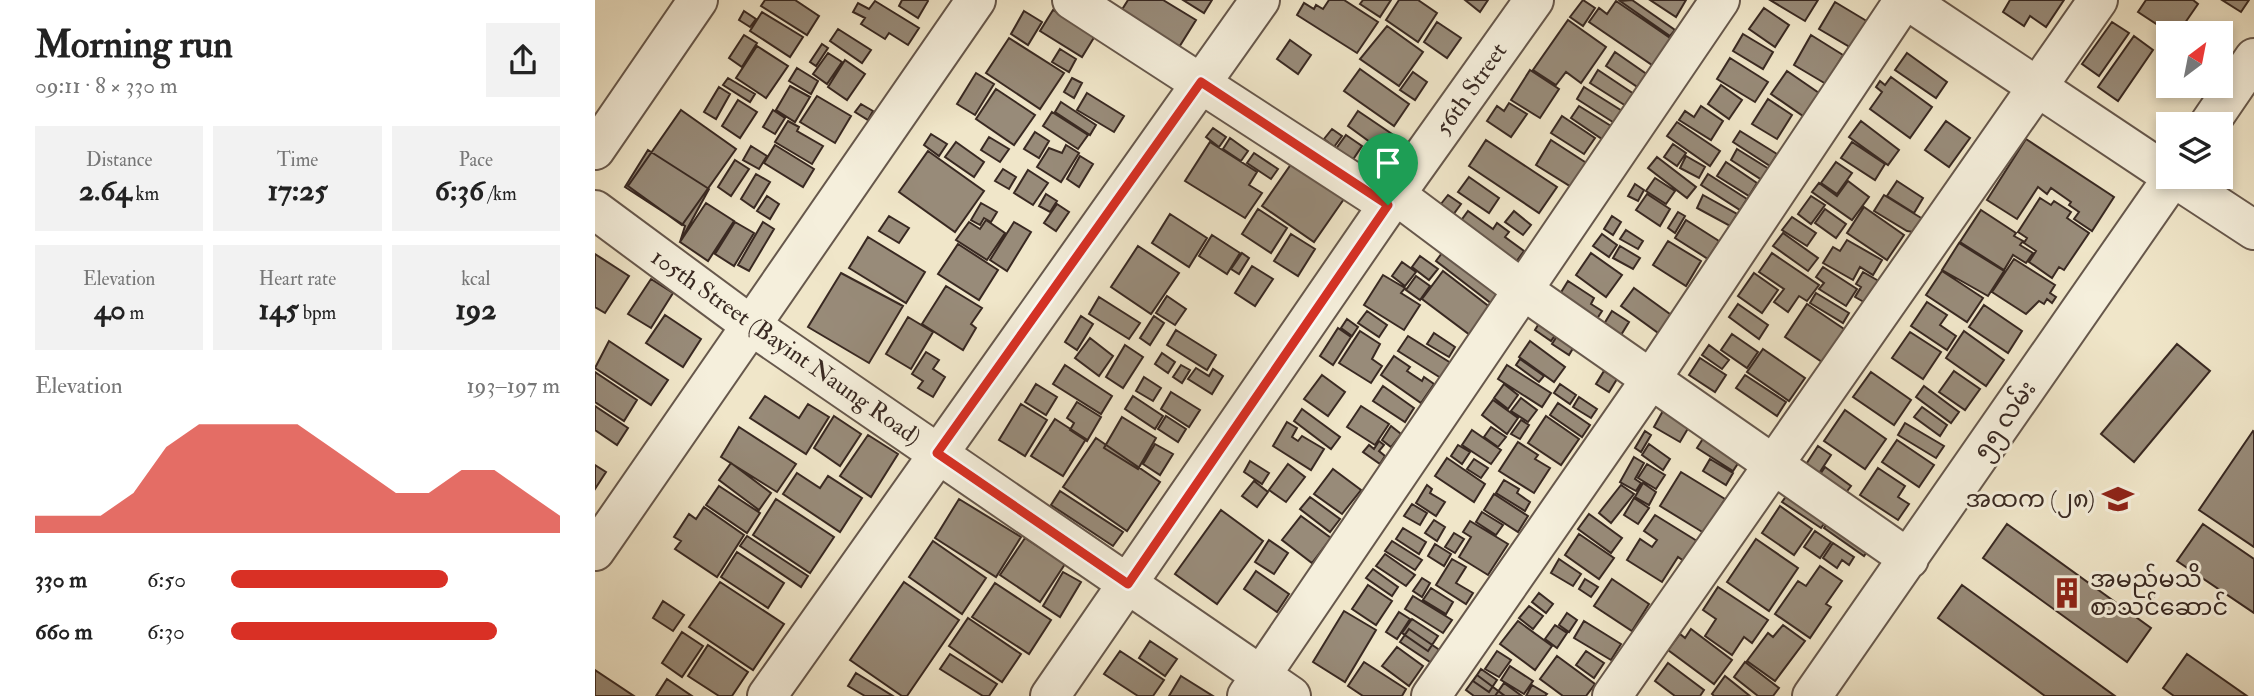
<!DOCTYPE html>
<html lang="en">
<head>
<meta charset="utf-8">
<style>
  :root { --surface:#fff; --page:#f2f2f2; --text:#222; --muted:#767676; --accent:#d93025 }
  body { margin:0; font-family:"IM FELL Double Pica","Noto Sans Myanmar",serif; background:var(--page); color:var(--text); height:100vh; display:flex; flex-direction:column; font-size:26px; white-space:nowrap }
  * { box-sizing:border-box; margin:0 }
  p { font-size:23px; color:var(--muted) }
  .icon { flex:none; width:38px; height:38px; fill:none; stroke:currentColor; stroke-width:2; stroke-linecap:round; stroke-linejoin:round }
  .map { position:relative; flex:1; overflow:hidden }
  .sheet { display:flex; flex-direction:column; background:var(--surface); width:595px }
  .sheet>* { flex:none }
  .needle { width:46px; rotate:32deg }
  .tools { position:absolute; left:1561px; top:21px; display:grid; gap:14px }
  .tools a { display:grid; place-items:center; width:77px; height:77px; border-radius:0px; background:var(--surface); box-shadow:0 4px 10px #0003; font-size:35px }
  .pin { position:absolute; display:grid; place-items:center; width:60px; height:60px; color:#fff; margin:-72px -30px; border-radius:50% 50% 50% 0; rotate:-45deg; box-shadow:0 0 7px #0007 }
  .pin .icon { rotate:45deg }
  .round { display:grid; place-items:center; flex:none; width:74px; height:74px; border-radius:0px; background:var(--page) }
  .headline { display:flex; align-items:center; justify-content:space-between; height:119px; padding:0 35px }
  h1 { font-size:38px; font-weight:700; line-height:52px }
  .stats { display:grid; grid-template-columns:repeat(3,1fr); gap:10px; height:119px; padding:7px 35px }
  .stats div { display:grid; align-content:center; border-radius:0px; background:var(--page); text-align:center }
  .stats b { font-size:30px; font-weight:700 }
  .stats small { font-size:19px; font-weight:400 }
  .stats p { font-size:19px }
  .chart { height:196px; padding:14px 35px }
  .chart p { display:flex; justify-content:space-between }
  .chart svg { width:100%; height:126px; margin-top:7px; fill:var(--accent); opacity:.7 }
  ul { padding:0 35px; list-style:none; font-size:23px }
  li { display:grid; grid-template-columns:112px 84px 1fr; align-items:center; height:52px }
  li i { height:18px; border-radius:9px; background:var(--accent) }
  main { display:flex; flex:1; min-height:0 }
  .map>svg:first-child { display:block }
  .building { fill:#988b79; stroke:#392922; stroke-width:2 }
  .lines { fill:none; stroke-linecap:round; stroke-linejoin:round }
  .minor-casing { stroke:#67584c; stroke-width:42 }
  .minor { stroke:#f5efdc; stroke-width:38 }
  .route-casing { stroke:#fff; stroke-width:14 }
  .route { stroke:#d93025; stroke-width:9 }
  .labels { text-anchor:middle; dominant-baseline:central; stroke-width:6; stroke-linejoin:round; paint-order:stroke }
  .street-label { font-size:24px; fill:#392922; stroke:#f5efdc }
  .poi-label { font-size:24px; fill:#392922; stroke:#f5efdc; text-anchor:end }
</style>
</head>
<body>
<main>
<section class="sheet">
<div class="headline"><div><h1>Morning run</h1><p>09:11 · 8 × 330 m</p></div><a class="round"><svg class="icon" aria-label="share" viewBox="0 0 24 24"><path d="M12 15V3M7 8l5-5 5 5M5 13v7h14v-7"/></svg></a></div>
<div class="stats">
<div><p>Distance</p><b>2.64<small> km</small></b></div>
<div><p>Time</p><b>17:25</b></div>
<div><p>Pace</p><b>6:36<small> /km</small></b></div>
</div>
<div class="stats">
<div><p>Elevation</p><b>40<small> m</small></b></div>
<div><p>Heart rate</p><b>145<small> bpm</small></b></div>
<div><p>kcal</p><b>192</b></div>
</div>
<div class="chart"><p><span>Elevation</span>193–197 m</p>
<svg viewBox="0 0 160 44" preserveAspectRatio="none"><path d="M0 44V38L10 38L20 38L30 30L40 14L50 6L60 6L70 6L80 6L90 14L100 22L110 30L120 30L130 22L140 22L150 30L160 38V44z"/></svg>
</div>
<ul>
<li><b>330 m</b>6:50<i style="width:66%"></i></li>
<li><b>660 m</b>6:30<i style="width:81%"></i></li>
</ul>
</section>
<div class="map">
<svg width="1659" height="696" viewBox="0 0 1659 696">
  <rect width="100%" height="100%" fill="#f0e6c9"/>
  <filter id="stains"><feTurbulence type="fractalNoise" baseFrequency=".00286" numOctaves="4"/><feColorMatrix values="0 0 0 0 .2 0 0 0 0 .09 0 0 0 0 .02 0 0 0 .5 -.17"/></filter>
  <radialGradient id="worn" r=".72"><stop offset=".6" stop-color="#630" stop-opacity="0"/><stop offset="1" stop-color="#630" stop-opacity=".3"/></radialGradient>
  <!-- building -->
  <path class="building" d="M170 0H200L224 16 212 35 166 6Z
    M307 0H332L333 1 323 18 304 6Z
    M533 0H568L601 20 581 52 523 16Z
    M588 0H617L609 13Z
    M734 0H749L783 22 762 53 702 15 709 3 719 9 721 5 728 9Z
    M768 0H796L785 17 765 4Z
    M804 0H823L842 13 823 42 791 20Z
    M870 0H893L885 12Z
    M988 0 1000 8 988 26 975 17Z
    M1037 0 1080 30 1075 36 1025 1Z
    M1055 0H1091L1081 17Z
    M1175 0H1223L1210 21Z
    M1415 0H1469L1451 27 1435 16 1429 26 1408 12Z
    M1551 0H1598L1603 4 1583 33H1575L1543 12Z
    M1627 0H1654L1646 12Z
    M280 1 324 28 313 45 294 33 290 39 266 24 270 18 258 12 263 3 274 9Z
    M1021 1 1078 40 1060 67 994 22 1004 8 1012 14Z
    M1240 2 1275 23 1260 50 1224 29Z
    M1169 8 1194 25 1180 47 1154 29Z
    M458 10 503 31 487 57 445 31Z
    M149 11 161 19 155 27 144 20Z
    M429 11 447 22 433 45 416 34Z
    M167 12 208 37 195 57 155 31Z
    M973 20 1011 47 986 83 971 72 961 85 938 70Z
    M842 22 866 38 852 58 829 42Z
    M1517 22 1534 33 1504 76 1487 64Z
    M792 26 828 52 804 86 765 59Z
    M243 29 276 50 267 63 235 41Z
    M1148 34 1178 52 1168 69 1138 51Z
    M149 35 162 43 147 67 134 58Z
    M1216 35 1248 55 1231 84 1199 65Z
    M1539 36 1558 50 1523 101 1503 87Z
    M414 38 469 73 445 109 391 73Z
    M695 40 716 55 703 74 682 59Z
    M227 44 233 48 221 66 215 62Z
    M162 46 193 66 171 98 141 78Z
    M465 49 481 59 474 72 457 62Z
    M1020 52 1053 75 1044 88 1011 66Z
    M233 53 247 62 232 84 218 74Z
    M1312 53 1352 82 1341 98 1300 70Z
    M1135 58 1173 82 1160 102 1122 79Z
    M250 60 270 74 252 100 233 87Z
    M202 68 223 81 216 94 194 81Z
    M765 69 814 104 799 126 749 91Z
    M935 70 964 89 945 118 916 100Z
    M1003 70 1039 94 1031 106 995 83Z
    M1192 71 1224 93 1208 116 1176 94Z
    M818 72 832 82 820 100 805 90Z
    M381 73 399 84 380 115 362 104Z
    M1296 77 1337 107 1315 138 1275 109 1287 92 1281 87 1285 81 1290 85Z
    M133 78 160 94 155 102 128 85Z
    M477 78 487 83 479 98 469 92Z
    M1126 85 1147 100 1134 119 1113 104Z
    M195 86 215 97 200 122 181 110Z
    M124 87 135 94 121 119 109 112Z
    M989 87 1032 114 1024 126 982 99Z
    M401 89 440 115 419 145 381 119Z
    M492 93 529 116 519 132 482 110Z
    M222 96 256 116 240 143 205 122Z
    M1173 99 1197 115 1182 139 1157 124Z
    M143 100 162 112 145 138 127 126Z
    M466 102 501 125 495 135 460 112Z
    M914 103 932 114 916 137 892 121 902 106 909 111Z
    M266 104 278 111 273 120 260 112Z
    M984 106 1016 126 1007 139 976 118Z
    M1106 106 1128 121 1116 140 1084 120 1090 111 1099 117Z
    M86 110 141 149 87 225 33 186Z
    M178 110 190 118 180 134 168 127Z
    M763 111 797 134 786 150 753 126Z
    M457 112 493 135 483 149 448 126Z
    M967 116 1000 138 989 154 956 133Z
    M193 121 204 127 202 131 228 146 217 164 180 142Z
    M1266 121 1304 150 1293 165 1254 137Z
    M1351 121 1375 138 1354 167 1330 150Z
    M1082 122 1125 151 1115 166 1072 136Z
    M618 128 631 137 624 147 611 137Z
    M737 129 747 136 739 147 729 139Z
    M1145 131 1182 154 1175 166 1138 142Z
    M440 132 454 141 444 158 429 149Z
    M336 134 352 144 344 156 329 145Z
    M751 135 767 146 755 164 738 153Z
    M394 137 414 149 405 162 386 150Z
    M635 138 653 151 646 161 628 149Z
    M1431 139 1519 197 1497 231 1479 219 1484 212 1474 205 1476 202 1456 188 1452 194 1443 187 1422 219 1392 200Z
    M891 140 962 187 944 213 874 166Z
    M956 140 993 164 978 188 941 165Z
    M361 142 389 162 379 177 350 157Z
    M615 142 662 172 654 185 667 193 650 218 590 181Z
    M1257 142 1290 164 1280 180 1246 158Z
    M1078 144 1091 153 1082 166 1069 157Z
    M180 145 219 169 208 187 169 163Z
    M471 145 484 153 466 182 442 167 454 148 467 153Z
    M156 146 172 156 164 169 148 160Z
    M1142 149 1174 169 1167 180 1136 160Z
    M53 150 114 189 85 242 90 226 30 187Z
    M333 151 389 191 360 232 304 192Z
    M659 153 683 169 676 179 652 163Z
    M485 156 498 164 484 187 472 179Z
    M1091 156 1110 167 1104 178 1085 168Z
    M1062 157 1101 187 1092 198 1053 168Z
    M140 160 154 169 136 196 123 187Z
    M699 160 751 196 719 242 667 206Z
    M1131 162 1162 183 1154 196 1122 176Z
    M1241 162 1257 173 1242 194 1226 183Z
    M408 169 421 177 414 189 400 181Z
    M433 170 453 183 438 205 419 193Z
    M161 174 175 182 159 208 146 199Z
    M1113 174 1152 199 1145 210 1106 185Z
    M874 177 904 198 894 213 863 192Z
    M1060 178 1080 191 1071 204 1051 191Z
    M1253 181 1274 197 1257 220 1217 192 1224 183 1242 196Z
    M1302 181 1328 198 1319 213 1292 196Z
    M1040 184 1049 190 1043 201 1033 196Z
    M451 194 462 201 455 212 444 206Z
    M1052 194 1075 209 1065 226 1041 210Z
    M853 195 866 204 855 219 842 209Z
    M1108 195 1142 214 1135 226 1102 208Z
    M1289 195 1331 221 1325 231 1320 228 1318 232 1312 231 1279 211Z
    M172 196 184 204 175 219 162 211Z
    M1216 196 1230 205 1216 224 1203 214Z
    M1445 198 1456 205 1459 201 1476 212 1472 218 1494 233 1469 270 1464 267 1457 278 1434 262 1441 251 1429 243 1432 238 1423 232Z
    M111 203 139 221 113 261 85 242Z
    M386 203 402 212 396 222 389 218 385 225 376 220Z
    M462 204 474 212 461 231 449 223Z
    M1269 207 1309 235 1292 260 1252 233Z
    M663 209 692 228 676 253 647 234Z
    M1230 209 1251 224 1241 238 1220 223Z
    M1386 210 1421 233 1419 236 1428 241 1425 245 1438 253 1431 263 1418 255 1409 270 1365 242Z
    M873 211 898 229 902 223 914 232 910 237 929 251 913 273 857 233Z
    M919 211 936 225 928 235 910 222Z
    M1083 212 1090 216 1080 233 1073 228Z
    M575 214 612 238 594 267 557 243Z
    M294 216 314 228 304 243 284 231Z
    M1017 216 1026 222 1018 235 1009 229Z
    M1197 217 1221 233 1212 246 1187 230Z
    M391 220 410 233 392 260 361 240 374 222 385 229Z
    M1091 220 1124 241 1113 259 1080 238Z
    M140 222 159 233 139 266 120 254Z
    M168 222 179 229 154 271 143 265Z
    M419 222 436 232 412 271 395 260Z
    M1031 230 1048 241 1043 249 1025 239Z
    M1188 233 1223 258 1213 271 1178 246Z
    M696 234 720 249 703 276 679 261Z
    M1007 234 1022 245 1014 257 998 246Z
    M617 235 645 253 632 274 604 256Z
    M273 237 330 272 311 303 254 268Z
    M1252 240 1287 260 1278 275 1265 267 1258 280 1228 263 1238 247 1245 251Z
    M1073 241 1106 261 1091 286 1058 265Z
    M1364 243 1409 271 1393 296 1347 270Z
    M363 244 403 270 384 300 343 274Z
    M853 245 909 288 897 304 841 261Z
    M543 246 584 273 556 314 516 287Z
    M1025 246 1045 258 1038 269 1018 258Z
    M647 253 654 258 644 274 636 269Z
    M996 253 1027 275 1011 297 981 275Z
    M1177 253 1224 285 1212 301 1204 296 1193 312 1179 302 1189 289 1164 272Z
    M0 254 34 276 10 313 0 307Z
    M825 256 843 269 834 280 817 267Z
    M1419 259 1460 285 1455 293 1461 297 1457 303 1452 299 1449 304 1444 301 1431 314 1397 292Z
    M807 262 821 272 810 286 797 276Z
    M657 266 678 279 660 306 640 293Z
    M1228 267 1262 289 1251 306 1224 289 1229 283 1221 277Z
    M848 271 896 308 875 335 827 299Z
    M1347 271 1388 298 1372 322 1331 295Z
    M1268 272 1289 284 1276 306 1260 297 1266 287 1261 284Z
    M246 273 308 306 274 363 213 327Z
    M1159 273 1183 290 1167 313 1143 296Z
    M788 275 810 288 806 293 825 305 809 330 769 305Z
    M821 276 835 286 825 300 811 290Z
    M56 279 78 293 56 328 33 314Z
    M973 281 999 298 996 304 1007 311 994 331 957 307Z
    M351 286 387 308 376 324 381 328 368 350 327 324Z
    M1039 288 1079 317 1066 335 1026 306Z
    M1221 293 1254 313 1248 323 1215 303Z
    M572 296 591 309 580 325 561 313Z
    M504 297 545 323 534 339 494 314Z
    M1332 302 1352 315 1345 325 1361 336 1352 350 1316 326Z
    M1143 304 1173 325 1164 339 1134 317Z
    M1212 304 1255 333 1233 366 1190 337Z
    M1389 305 1427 331 1413 353 1374 327Z
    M772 311 792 325 784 337 763 323Z
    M1017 311 1034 322 1026 335 1009 324Z
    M70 315 106 339 88 367 51 343Z
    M486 316 498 324 482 350 470 342Z
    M559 316 569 323 555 345 545 338Z
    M313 317 338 332 316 369 291 354Z
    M948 317 965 328 956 341 940 330Z
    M752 319 763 327 757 336 746 328Z
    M743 328 756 337 738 365 725 356Z
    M967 328 984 338 974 355 957 344Z
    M581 330 621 355 612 370 572 345Z
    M765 331 785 344 777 359 787 366 776 383 744 363Z
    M1369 331 1409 360 1391 386 1351 358Z
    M1315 332 1346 352 1328 379 1297 358Z
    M839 333 860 347 854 357 832 344Z
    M1137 334 1163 352 1152 368 1126 350Z
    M813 336 859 365 849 380 803 351Z
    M495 338 518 356 504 376 480 358Z
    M14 341 73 380 56 405 0 368Z
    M935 341 970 367 959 382 924 357Z
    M1582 344 1615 371 1539 462 1506 434Z
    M530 345 548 357 528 388 511 377Z
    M1114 345 1134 360 1127 369 1107 355Z
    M1168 349 1210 378 1194 401 1152 372Z
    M331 352 344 360 338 369 350 377 338 397 323 388 328 381 317 374Z
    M567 353 580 362 573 373 560 364Z
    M799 356 815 367 812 371 827 381 829 377 839 384 826 403 786 375Z
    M1105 358 1131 375 1120 392 1094 375Z
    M925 359 949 376 944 382 921 365Z
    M470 365 517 396 506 414 458 384Z
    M586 365 595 370 587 383 578 377Z
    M912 365 956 393 947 407 903 379Z
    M601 368 614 376 618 369 628 376 617 394 593 379Z
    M1009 371 1022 379 1014 392 1001 384Z
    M1359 371 1385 389 1370 410 1344 392Z
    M0 372 42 400 29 421 0 402Z
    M1276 372 1316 400 1299 425 1258 397Z
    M727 375 750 392 733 416 709 399Z
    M1150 375 1191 402 1182 416 1141 388Z
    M549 377 566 388 558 401 541 391Z
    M441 384 462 397 451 415 430 402Z
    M909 384 923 395 913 409 899 398Z
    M965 384 981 395 975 404 959 393Z
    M788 386 819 408 810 422 778 401Z
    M1329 386 1364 412 1356 423 1321 397Z
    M576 392 605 410 594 427 566 409Z
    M170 396 204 418 213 404 234 417 211 454 155 418Z
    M538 396 568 416 560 429 530 409Z
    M984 397 1002 409 996 418 978 407Z
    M926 398 942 410 933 422 916 411Z
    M898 400 923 418 912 434 887 415Z
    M482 402 506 417 492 441 475 430 479 423 472 418Z
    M963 403 995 425 987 437 955 415Z
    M426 404 452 420 430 456 404 440Z
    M0 406 33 428 22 445 0 430Z
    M766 406 794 424 780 445 752 427Z
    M1327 407 1352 425 1345 436 1319 417Z
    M707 409 745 437 736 449 699 421Z
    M1069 409 1095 425 1085 442 1059 427Z
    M1250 410 1291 439 1270 469 1229 441Z
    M239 416 266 434 245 466 219 448Z
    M571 416 591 429 583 442 563 429Z
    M951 416 984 439 966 465 933 443Z
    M527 417 561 438 543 469 509 448Z
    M460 419 491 439 468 476 436 456Z
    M926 420 934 425 925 439 916 434Z
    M692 422 702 428 697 437 703 441 707 436 729 449 716 470 678 446Z
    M1310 423 1349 446 1341 458 1303 435Z
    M796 426 806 434 796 447 787 440Z
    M144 427 201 464 182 492 126 457Z
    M896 427 911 437 903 447 889 437Z
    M877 430 906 450 896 464 867 445Z
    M1050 431 1056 435 1046 452 1040 448Z
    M1113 431 1149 454 1138 471 1102 448Z
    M1658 431 1659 432V547L1604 510Z
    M273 435 303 454 276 497 245 476Z
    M501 438 565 482 532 531 468 487Z
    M1302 440 1339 465 1324 487 1287 462Z
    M784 441 789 445 784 451 790 456 785 464 768 452 774 445 779 449Z
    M923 442 943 455 940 459 955 468 939 493 904 471Z
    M560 444 578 454 565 475 548 464Z
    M1054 444 1075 459 1068 470 1047 455Z
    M863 445 875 452 867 464 856 456Z
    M1223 446 1236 455 1217 484 1204 475Z
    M1039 457 1049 463 1040 479 1046 483 1041 491 1025 482Z
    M852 458 890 484 879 502 840 476Z
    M879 459 893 468 886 478 872 469Z
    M1115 459 1138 473 1131 485 1108 471Z
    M655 461 674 473 667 484 649 472Z
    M136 463 176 493 164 510 124 480Z
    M693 464 710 477 691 502 674 490Z
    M1052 464 1070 475 1061 489 1043 478Z
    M0 465 11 472 0 489Z
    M1230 467 1256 486 1243 503 1218 485Z
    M1283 468 1310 486 1303 497 1314 504 1303 520 1265 495Z
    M738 469 766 490 747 514 719 494Z
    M1086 472 1130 499 1109 533 1065 506Z
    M202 473 225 488 233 476 267 498 245 532 188 494Z
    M909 480 924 489 922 493 935 502 930 511 901 493Z
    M659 481 673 492 662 507 647 496Z
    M1048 483 1061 492 1054 505 1040 497Z
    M832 485 837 489 835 493 850 502 841 516 821 503Z
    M1026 485 1039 494 1016 523 1004 513Z
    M124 486 165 513 152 533 111 505Z
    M1197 488 1236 514 1226 528 1187 502Z
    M465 491 528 532 518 546 456 505Z
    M899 494 933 516 923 532 889 510Z
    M715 497 745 519 735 532 705 509Z
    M1039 498 1054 508 1043 524 1029 515Z
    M181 499 239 537 215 573 158 535Z
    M364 499 426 537 401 577 340 538Z
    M817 504 832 513 825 525 809 516Z
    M1185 506 1217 529 1199 555 1167 533Z
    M109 507 149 535 122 577 80 549 86 541 79 537 94 514 101 519Z
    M626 510 668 541 622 604 580 574Z
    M887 512 908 525 901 535 881 522Z
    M994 514 1027 538 1016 553 983 529Z
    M1060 515 1102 541 1089 561 1083 557 1067 582 1032 560 1045 539 1057 547 1062 540 1049 531Z
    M1238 515 1278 543 1269 556 1229 528Z
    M706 516 736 538 717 563 687 540Z
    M839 520 850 527 842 541 830 533Z
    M875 521 913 544 893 575 864 557 876 537 868 532Z
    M1412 524 1556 628 1532 662 1388 558Z
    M1608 524 1659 559V613L1582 561Z
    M808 528 831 542 824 554 801 539Z
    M1220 531 1236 542 1225 558 1209 547Z
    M859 533 869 539 860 553 850 547Z
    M984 534 1019 558 1004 579 970 555Z
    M152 536 213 576 206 587 145 546Z
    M430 538 470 564 445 602 405 575Z
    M1161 539 1203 568 1174 611 1132 582Z
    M674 540 693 553 679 574 660 562Z
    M338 541 391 578 367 614 314 577Z
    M797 541 827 560 820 570 790 551Z
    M1238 543 1259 557 1254 565 1247 560 1242 568 1228 558Z
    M840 544 856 554 849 566 833 556Z
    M142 552 189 583 173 608 126 577Z
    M790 554 820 575 811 586 781 566Z
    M857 559 871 567 861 583 878 593 871 604 841 585Z
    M964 559 986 574 978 586 956 573Z
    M1225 566 1247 581 1231 604 1236 607 1215 638 1180 614 1203 581 1211 586Z
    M778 569 803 587 797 596 771 578Z
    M661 571 694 594 682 612 649 589Z
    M468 572 486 582 465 617 448 606Z
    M827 578 835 583 827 597 818 591Z
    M990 579 1003 587 996 597 984 589Z
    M1017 579 1054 604 1037 631 999 606Z
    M125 582 189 624 158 670 94 627Z
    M309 582 364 620 312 696H307L255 660Z
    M400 583 456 620 434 654 377 617Z
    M773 585 797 601 781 625 757 609Z
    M1367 585 1520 696H1450L1343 618Z
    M1123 587 1173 620 1157 643 1149 637 1137 655 1110 636 1121 619 1108 610Z
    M836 588 858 602 851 614 828 600Z
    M944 593 958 604 951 613 937 602Z
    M818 596 857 620 848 633 810 609Z
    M68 601 89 615 78 631 58 618Z
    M934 606 948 616 938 629 924 618Z
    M749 611 781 630 750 682 718 662Z
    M804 612 815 619 802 639 791 632Z
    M972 613 982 620 974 632 964 625Z
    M373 618 426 654 407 682 354 646Z
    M817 619 843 636 833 651 807 633Z
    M923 621 957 646 940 670 905 644Z
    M989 621 1026 644 1016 660 979 638Z
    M960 625 972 633 962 648 950 639Z
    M1188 625 1210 641 1180 681 1152 661 1173 633 1178 637Z
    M814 629 846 651 838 664 805 642Z
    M1096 629 1137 660 1119 684 1073 650 1085 634 1090 638Z
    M87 632 108 646 87 677 67 663Z
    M555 641 582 659 570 676 544 658Z
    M113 645 153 672 137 696H124L93 676Z
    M802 647 828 666 814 686 787 666Z
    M525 651 569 680 558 696H543L509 674Z
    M902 651 916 660 904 677 890 669Z
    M991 651 1009 663 999 678 981 665Z
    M355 654 402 684 394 696H388L345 669Z
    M1592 654 1652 696H1579L1568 688Z
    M962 656 1000 684 991 696H968L945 679Z
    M769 662 811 689 807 696H768L753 686Z
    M1150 662 1184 688 1178 696H1163L1139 677Z
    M1073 663 1109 690 1105 696H1080L1060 681Z
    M915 666 938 681 929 694 906 680Z
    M886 669 902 680 894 692 878 681Z
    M0 670 39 696H0Z
    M261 673 298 696H270L253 686Z
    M882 675 910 696H879L871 690Z
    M586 676 618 696H574Z
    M1130 676 1155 696H1119L1117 694Z
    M72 679 97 696H61Z
    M909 683 927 696H900Z
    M937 685 952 694 950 696H931Z"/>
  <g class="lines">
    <defs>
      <path id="minor" d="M477 0 793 205
        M1312 0 1573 174
        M1614 124 1659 58
        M0 150 103 0
        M1578 177 1659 230
        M801 195 928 290 1314 559
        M0 210 157 326 696 696
        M0 551 381 0
        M172 696 665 0
        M455 696 793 205 939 0
        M652 696 1125 0
        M836 696 1056 379 1309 0
        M1017 696 1503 0
        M1217 696 1578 177"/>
    </defs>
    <!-- minor casing -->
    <use href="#minor" class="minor-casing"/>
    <!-- minor -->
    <use href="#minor" class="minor"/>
  </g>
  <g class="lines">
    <defs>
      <path id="route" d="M606 82 793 205 533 584 342 453Z"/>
    </defs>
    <!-- route casing -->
    <use href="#route" class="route-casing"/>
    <!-- route -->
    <use href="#route" class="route"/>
  </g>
  <!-- icons -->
  <defs>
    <symbol id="school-bare" viewBox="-9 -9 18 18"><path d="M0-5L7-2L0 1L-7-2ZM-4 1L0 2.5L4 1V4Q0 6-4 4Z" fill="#8f2418" stroke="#f5efdc" stroke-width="2.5" paint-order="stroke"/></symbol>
    <symbol id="building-bare" viewBox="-9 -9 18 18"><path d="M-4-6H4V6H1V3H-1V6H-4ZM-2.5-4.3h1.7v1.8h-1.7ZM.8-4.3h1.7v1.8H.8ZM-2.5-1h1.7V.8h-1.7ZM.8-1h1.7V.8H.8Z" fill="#8f2418" stroke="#f5efdc" stroke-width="2.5" paint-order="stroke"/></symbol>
  </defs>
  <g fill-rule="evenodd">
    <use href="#school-bare" x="1501" y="477" width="44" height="44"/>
    <use href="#building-bare" x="1450" y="571" width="44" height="44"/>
  </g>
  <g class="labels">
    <!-- street labels -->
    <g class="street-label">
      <text transform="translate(876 89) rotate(-55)">56th Street</text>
      <text transform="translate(191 347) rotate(35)">105th Street (Bayint Naung Road)</text>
      <text transform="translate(1410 420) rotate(-55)">၅၅ လမ်း</text>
    </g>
    <!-- poi labels -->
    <g class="poi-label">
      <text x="1500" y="499">အထက (၂၈)</text>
      <text x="1495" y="579" text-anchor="start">အမည်မသိ<tspan x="1495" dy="28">စာသင်ဆောင်</tspan></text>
    </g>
  </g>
  <rect width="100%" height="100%" filter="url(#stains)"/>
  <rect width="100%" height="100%" fill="url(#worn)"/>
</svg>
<div class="tools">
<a><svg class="needle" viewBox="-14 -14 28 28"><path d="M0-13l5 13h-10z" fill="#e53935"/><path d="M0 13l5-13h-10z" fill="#767676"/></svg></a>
<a><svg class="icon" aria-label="layers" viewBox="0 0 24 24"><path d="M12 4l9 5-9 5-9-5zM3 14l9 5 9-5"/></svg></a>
</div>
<div class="pin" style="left:793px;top:205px;background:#1e9e55"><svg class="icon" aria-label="arrive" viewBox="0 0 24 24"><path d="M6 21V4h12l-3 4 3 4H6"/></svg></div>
</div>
</main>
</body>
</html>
